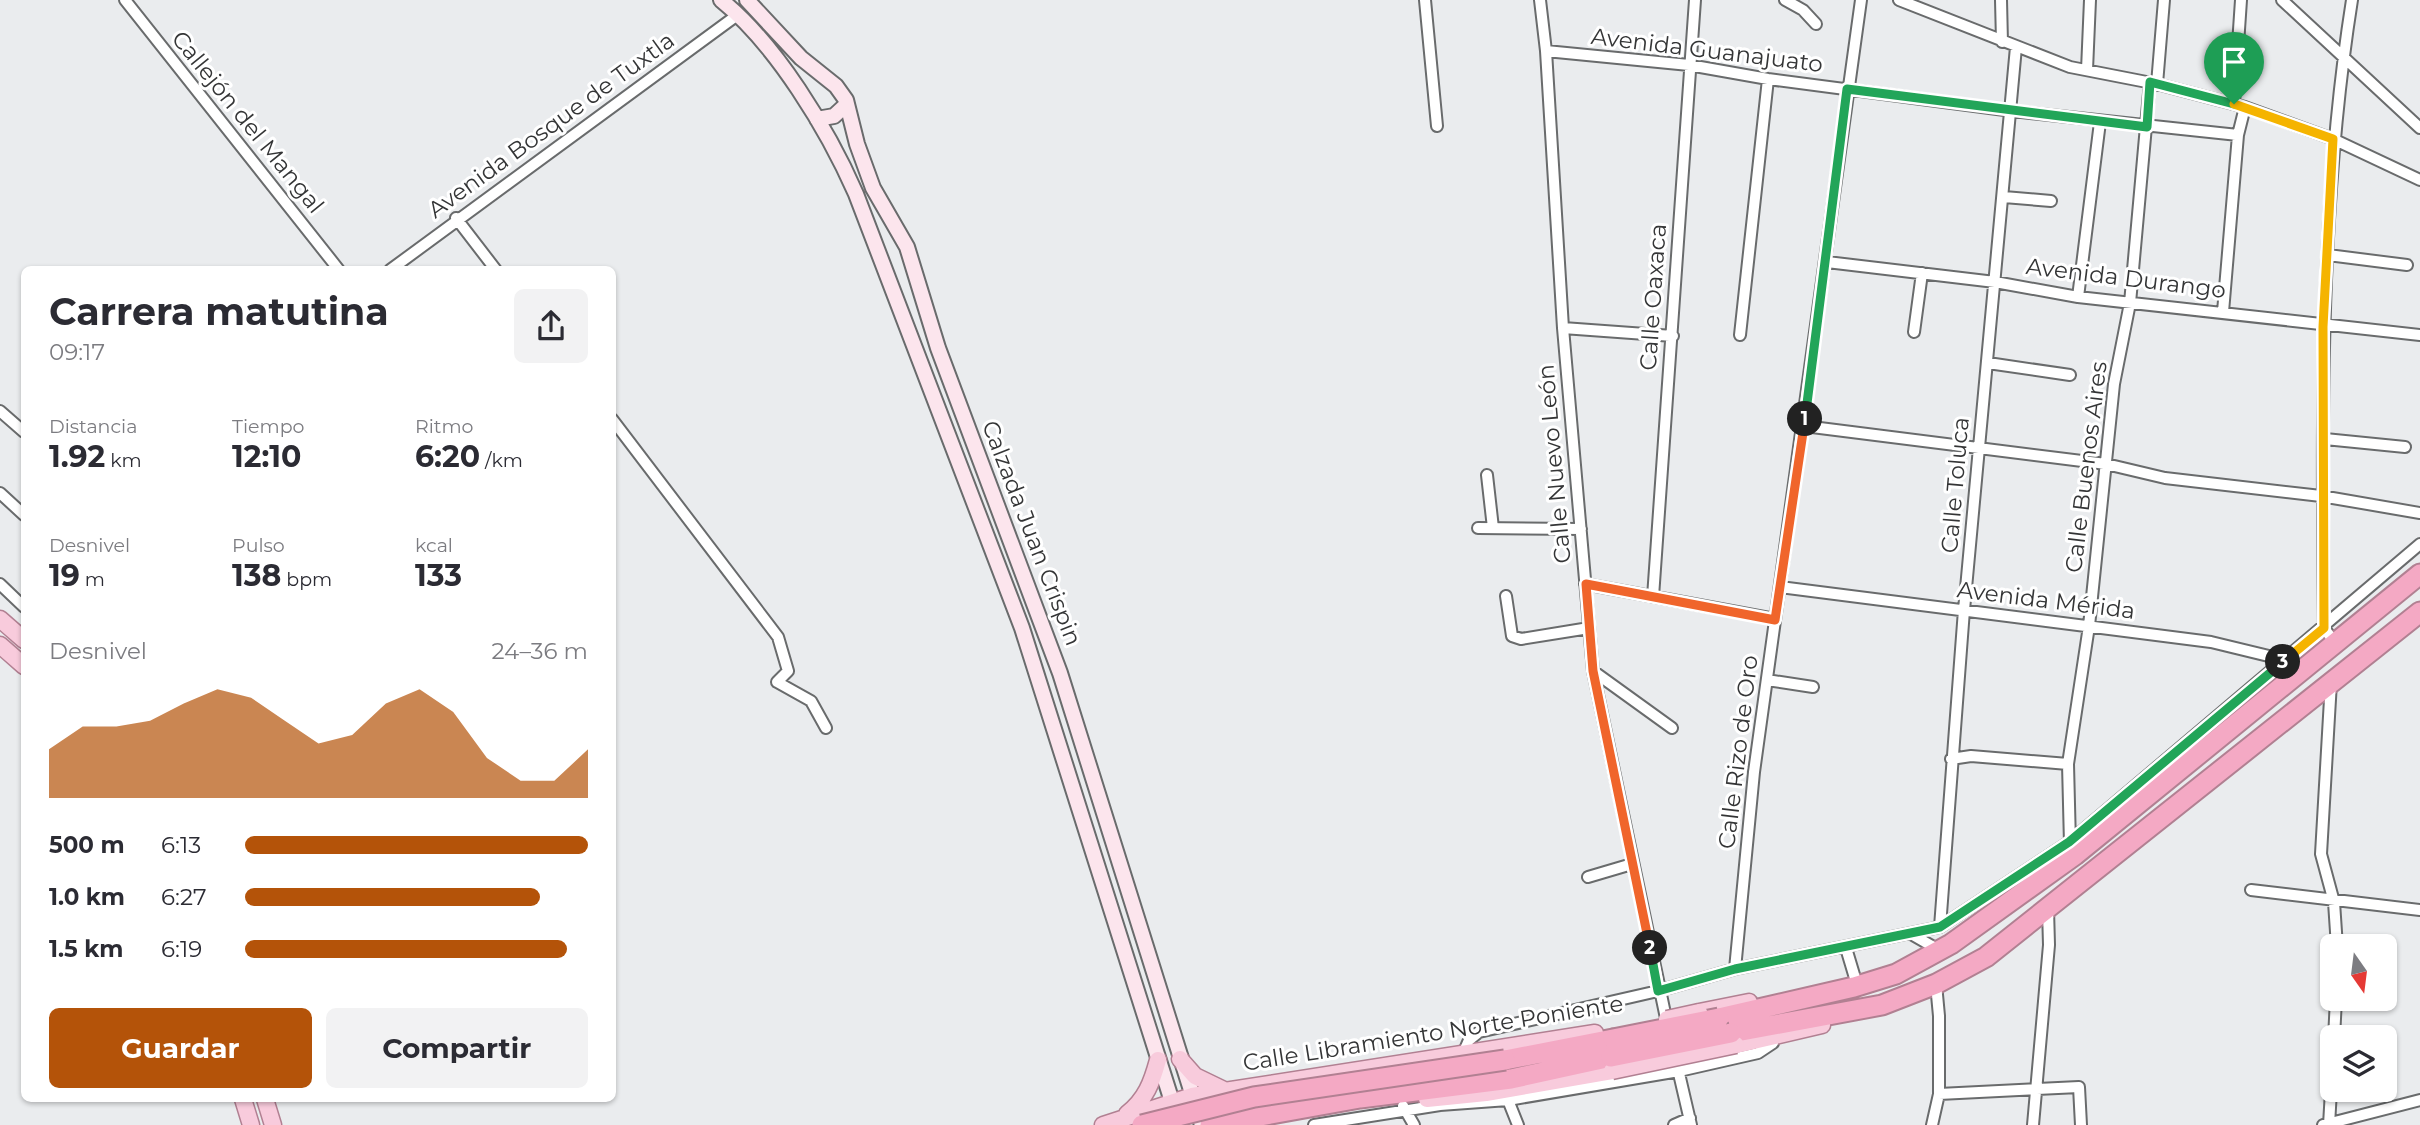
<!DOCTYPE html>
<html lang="es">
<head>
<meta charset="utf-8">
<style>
  :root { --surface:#fff; --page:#f2f2f3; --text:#2b2b33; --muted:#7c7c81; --accent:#b45309 }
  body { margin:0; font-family:Montserrat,sans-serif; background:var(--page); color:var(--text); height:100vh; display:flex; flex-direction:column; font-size:26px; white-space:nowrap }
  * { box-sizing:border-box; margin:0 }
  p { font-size:23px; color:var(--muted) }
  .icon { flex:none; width:38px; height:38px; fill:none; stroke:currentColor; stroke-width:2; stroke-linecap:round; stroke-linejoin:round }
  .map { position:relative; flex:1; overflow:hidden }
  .side { position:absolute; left:21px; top:266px; width:595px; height:836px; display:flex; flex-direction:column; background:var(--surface); border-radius:10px; box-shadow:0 2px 5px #0004 }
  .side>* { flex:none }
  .needle { width:46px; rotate:166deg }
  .buttons { position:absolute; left:2320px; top:934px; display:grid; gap:14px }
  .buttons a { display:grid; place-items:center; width:77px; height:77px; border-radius:10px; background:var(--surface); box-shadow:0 2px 5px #0004; font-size:35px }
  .pin { position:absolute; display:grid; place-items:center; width:60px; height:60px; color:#fff; margin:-72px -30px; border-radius:50% 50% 50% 0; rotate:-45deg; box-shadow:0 0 7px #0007 }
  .pin .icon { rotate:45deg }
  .km { position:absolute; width:35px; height:35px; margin:-18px; border-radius:50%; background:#222; color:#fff; font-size:19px; line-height:35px; text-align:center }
  .round { display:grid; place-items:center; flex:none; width:74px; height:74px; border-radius:10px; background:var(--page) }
  .summary { display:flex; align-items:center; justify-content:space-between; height:119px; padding:0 28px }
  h1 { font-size:38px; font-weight:700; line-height:52px }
  .metrics { display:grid; grid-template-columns:repeat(3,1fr); gap:10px; height:119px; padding:7px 28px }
  .metrics div { display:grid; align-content:center }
  .metrics b { font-size:30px; font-weight:700 }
  .metrics small { font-size:19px; font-weight:400 }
  .metrics p { font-size:19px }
  .chart { height:196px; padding:14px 28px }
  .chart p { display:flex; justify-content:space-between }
  .chart svg { width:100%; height:126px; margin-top:7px; fill:var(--accent); opacity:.7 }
  .cta { display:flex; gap:14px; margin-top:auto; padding:14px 28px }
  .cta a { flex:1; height:80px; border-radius:10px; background:var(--accent); color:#fff; font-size:28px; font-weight:700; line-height:80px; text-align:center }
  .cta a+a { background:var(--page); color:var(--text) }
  ul { padding:0 28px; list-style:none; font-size:23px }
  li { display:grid; grid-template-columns:112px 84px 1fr; align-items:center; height:52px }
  li i { height:18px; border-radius:9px; background:var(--accent) }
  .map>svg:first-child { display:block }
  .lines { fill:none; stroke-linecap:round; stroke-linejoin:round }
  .street-casing { stroke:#696b6c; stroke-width:14 }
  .secondary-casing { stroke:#696b6c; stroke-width:18 }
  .primary-casing { stroke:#b18092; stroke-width:19 }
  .highway-casing { stroke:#b18092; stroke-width:23 }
  .street { stroke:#fff; stroke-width:10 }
  .secondary { stroke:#fce5ed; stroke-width:14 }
  .primary { stroke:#f8cbdc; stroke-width:16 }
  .highway { stroke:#f4a9c4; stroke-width:19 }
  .primary-bridge-casing { stroke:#b18092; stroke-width:19; stroke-linecap:butt }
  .highway-bridge-casing { stroke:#b18092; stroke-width:23; stroke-linecap:butt }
  .primary-bridge { stroke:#f8cbdc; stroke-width:16 }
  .highway-bridge { stroke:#f4a9c4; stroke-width:19 }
  .split-1-casing { stroke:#fff; stroke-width:14 }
  .split-2-casing { stroke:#fff; stroke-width:14 }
  .split-3-casing { stroke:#fff; stroke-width:14 }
  .split-4-casing { stroke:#fff; stroke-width:14 }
  .split-1 { stroke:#22a559; stroke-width:9 }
  .split-2 { stroke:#f0652b; stroke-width:9 }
  .split-3 { stroke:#22a559; stroke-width:9 }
  .split-4 { stroke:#f5b400; stroke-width:9 }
  .labels { text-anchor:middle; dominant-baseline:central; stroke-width:6; stroke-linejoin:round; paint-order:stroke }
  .street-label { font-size:23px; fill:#343536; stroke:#fff }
</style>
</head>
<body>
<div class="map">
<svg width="2420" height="1125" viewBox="0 0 2420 1125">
  <rect width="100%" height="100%" fill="#eaecee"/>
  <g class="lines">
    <defs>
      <path id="street" d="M125 0 339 270
        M1425 0 1437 126
        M1540 0 1546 51 1563 328 1593 671 1667 1023
        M1785 0 1803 10 1816 24
        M1899 0 2070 67 2157 84 2245 107 2333 139 2420 180
        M2001 0 2002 42
        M2282 0 2420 128
        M1546 51 1689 65 1768 79 2012 111 2238 135
        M2087 70 2090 0
        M2157 84 2164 0
        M2234 104 2241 0
        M2004 197 2051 201
        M456 218 496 270
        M2328 255 2407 265
        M1827 262 1995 282 2078 297 2420 335
        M390 270 736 16
        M2078 297 2100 122
        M2223 312 2238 135 2245 107
        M1563 328 1673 336
        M1914 332 1922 273
        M1740 335 1768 79
        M1988 363 2070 375
        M0 411 24 432
        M612 419 778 637 788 671 777 682 811 701 826 728
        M1804 426 2106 464 2165 478 2321 496 2420 513
        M2325 439 2405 447
        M1487 475 1493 528
        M0 493 24 515
        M1478 528 1581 529
        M0 584 24 607
        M1585 584 1775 619
        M1780 587 2211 642 2289 661
        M1506 596 1512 636 1521 639 1589 628
        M1653 597 1695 0
        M2335 643 2324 628C2322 418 2319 208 2352 0
        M1593 671 1672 728
        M1767 680 1813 687
        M2331 682 2321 854 2334 902 2337 947
        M1951 759 1971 756 2068 764
        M2070 844 2068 764 2089 626 2114 384 2130 303 2150 82
        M1588 877 1632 864
        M2251 890 2420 910
        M1940 927 1964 610 2016 47
        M1911 934 1939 950
        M1846 948 1855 978
        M1735 969 1754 772 1861 0
        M2334 1038 2336 999
        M1674 1052 1691 1125
        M1463 1054 1469 1040 1479 1032 1658 991 1735 969 1940 927 2069 842 2420 544
        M1939 1094 2079 1087 2081 1125
        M1508 1100 1518 1125
        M1403 1106 1414 1125
        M1314 1125 1440 1105 1508 1100 1679 1071 1758 1053 1773 1043V1036
        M1674 1125 1690 1118
        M1932 1125 1939 1094V1016L1936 984
        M2033 1125 2049 945 2048 909
        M2323 1125 2420 1100
        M2329 1125 2333 1056"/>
      <path id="secondary" d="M721 0C776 44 828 130 856 194L1022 628 1175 1111
        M747 0 801 58 836 86 846 100 857 144 873 188 907 247 938 348 1060 673 1202 1125
        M817 119 834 116 847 104"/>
      <path id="primary" d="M0 619 24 640
        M0 645 24 666
        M1699 1012 1749 1002
        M1736 1045 1822 1025
        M1180 1059 1195 1076 1224 1090
        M243 1099 251 1125
        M265 1099 273 1125
        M1427 1099 1486 1093 1612 1071
        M1127 1114C1146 1099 1152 1082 1158 1060
        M1103 1125 1192 1096 1595 1033"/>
      <path id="highway" d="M1719 1018 1854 987 1896 974 1951 944 2075 855 2420 574
        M1731 1033 1882 1005 1936 984 1986 957 2420 612
        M1505 1060 1613 1039
        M1210 1125 1360 1098 1511 1079 1611 1057"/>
    </defs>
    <!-- street casing -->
    <use href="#street" class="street-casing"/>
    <!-- secondary casing -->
    <use href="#secondary" class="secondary-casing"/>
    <!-- primary casing -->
    <use href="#primary" class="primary-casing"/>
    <!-- highway casing -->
    <use href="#highway" class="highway-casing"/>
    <!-- street -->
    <use href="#street" class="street"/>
    <!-- secondary -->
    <use href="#secondary" class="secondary"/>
    <!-- primary -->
    <use href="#primary" class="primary"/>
    <!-- highway -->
    <use href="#highway" class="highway"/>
    <defs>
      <path id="primary-bridge" d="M1667 1019 1699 1012
        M1612 1071 1736 1045"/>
      <path id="highway-bridge" d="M1613 1039 1719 1018
        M1611 1057 1731 1033
        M1142 1125 1254 1097 1505 1060"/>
    </defs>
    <!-- primary-bridge casing -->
    <use href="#primary-bridge" class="primary-bridge-casing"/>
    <!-- highway-bridge casing -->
    <use href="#highway-bridge" class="highway-bridge-casing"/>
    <!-- primary-bridge -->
    <use href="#primary-bridge" class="primary-bridge"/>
    <!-- highway-bridge -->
    <use href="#highway-bridge" class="highway-bridge"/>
  </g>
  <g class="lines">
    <defs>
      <path id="split-1" d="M1805 419 1847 89 2147 127 2150 82 2234 104"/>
      <path id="split-2" d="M1650 948 1593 671 1586 584 1775 620 1805 419"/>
      <path id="split-3" d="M1650 948 1658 991 1735 969 1940 927 2069 842 2283 662"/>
      <path id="split-4" d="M2234 104 2333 139 2323 327 2324 628 2283 662"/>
    </defs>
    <!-- split-1 casing -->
    <use href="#split-1" class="split-1-casing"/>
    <!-- split-2 casing -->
    <use href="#split-2" class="split-2-casing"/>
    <!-- split-3 casing -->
    <use href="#split-3" class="split-3-casing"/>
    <!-- split-4 casing -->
    <use href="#split-4" class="split-4-casing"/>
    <!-- split-1 -->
    <use href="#split-1" class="split-1"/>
    <!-- split-2 -->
    <use href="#split-2" class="split-2"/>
    <!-- split-3 -->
    <use href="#split-3" class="split-3"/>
    <!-- split-4 -->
    <use href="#split-4" class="split-4"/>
  </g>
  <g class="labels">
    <!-- street labels -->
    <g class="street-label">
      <text transform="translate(1707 50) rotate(7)">Avenida Guanajuato</text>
      <text transform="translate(248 122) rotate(51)">Callejón del Mangal</text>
      <text transform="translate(551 125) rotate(-36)">Avenida Bosque de Tuxtla</text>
      <text transform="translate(2126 278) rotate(7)">Avenida Durango</text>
      <text transform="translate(1653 297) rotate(-86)">Calle Oaxaca</text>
      <text transform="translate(1554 464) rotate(-95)">Calle Nuevo León</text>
      <text transform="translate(2086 467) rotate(-83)">Calle Buenos Aires</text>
      <text transform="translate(1955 485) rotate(-85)">Calle Toluca</text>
      <text transform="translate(1032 533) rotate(69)">Calzada Juan Crispin</text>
      <text transform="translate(2046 600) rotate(7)">Avenida Mérida</text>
      <text transform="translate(1738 752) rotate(-83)">Calle Rizo de Oro</text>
      <text transform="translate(1433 1033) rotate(-9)">Calle Libramiento Norte Poniente</text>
    </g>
  </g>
</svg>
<div class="buttons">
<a><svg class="needle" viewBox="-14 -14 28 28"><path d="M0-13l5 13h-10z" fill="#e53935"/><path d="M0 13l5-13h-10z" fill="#7c7c81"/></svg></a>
<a><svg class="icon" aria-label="layers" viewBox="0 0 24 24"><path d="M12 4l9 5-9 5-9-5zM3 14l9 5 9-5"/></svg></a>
</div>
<div class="pin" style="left:2234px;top:104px;background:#1e9e55"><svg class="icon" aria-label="arrive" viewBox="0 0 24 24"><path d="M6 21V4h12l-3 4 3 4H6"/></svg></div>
<b class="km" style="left:1805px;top:419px">1</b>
<b class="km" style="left:1650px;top:948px">2</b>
<b class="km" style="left:2283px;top:662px">3</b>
<section class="side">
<div class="summary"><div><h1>Carrera matutina</h1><p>09:17</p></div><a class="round"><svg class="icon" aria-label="share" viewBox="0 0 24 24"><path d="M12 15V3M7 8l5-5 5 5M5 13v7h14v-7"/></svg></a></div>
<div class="metrics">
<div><p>Distancia</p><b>1.92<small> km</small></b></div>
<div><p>Tiempo</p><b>12:10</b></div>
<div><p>Ritmo</p><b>6:20<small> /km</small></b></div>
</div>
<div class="metrics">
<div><p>Desnivel</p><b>19<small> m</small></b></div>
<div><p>Pulso</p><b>138<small> bpm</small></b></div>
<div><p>kcal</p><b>133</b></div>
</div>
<div class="chart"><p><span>Desnivel</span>24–36 m</p>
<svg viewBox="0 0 160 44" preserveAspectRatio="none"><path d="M0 44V27L10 19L20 19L30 17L40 11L50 6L60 9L70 17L80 25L90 22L100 11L110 6L120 14L130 30L140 38L150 38L160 27V44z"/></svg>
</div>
<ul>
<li><b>500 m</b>6:13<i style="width:100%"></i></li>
<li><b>1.0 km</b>6:27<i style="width:86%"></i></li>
<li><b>1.5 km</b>6:19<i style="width:94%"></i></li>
</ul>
<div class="cta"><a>Guardar</a><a>Compartir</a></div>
</section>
</div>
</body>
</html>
